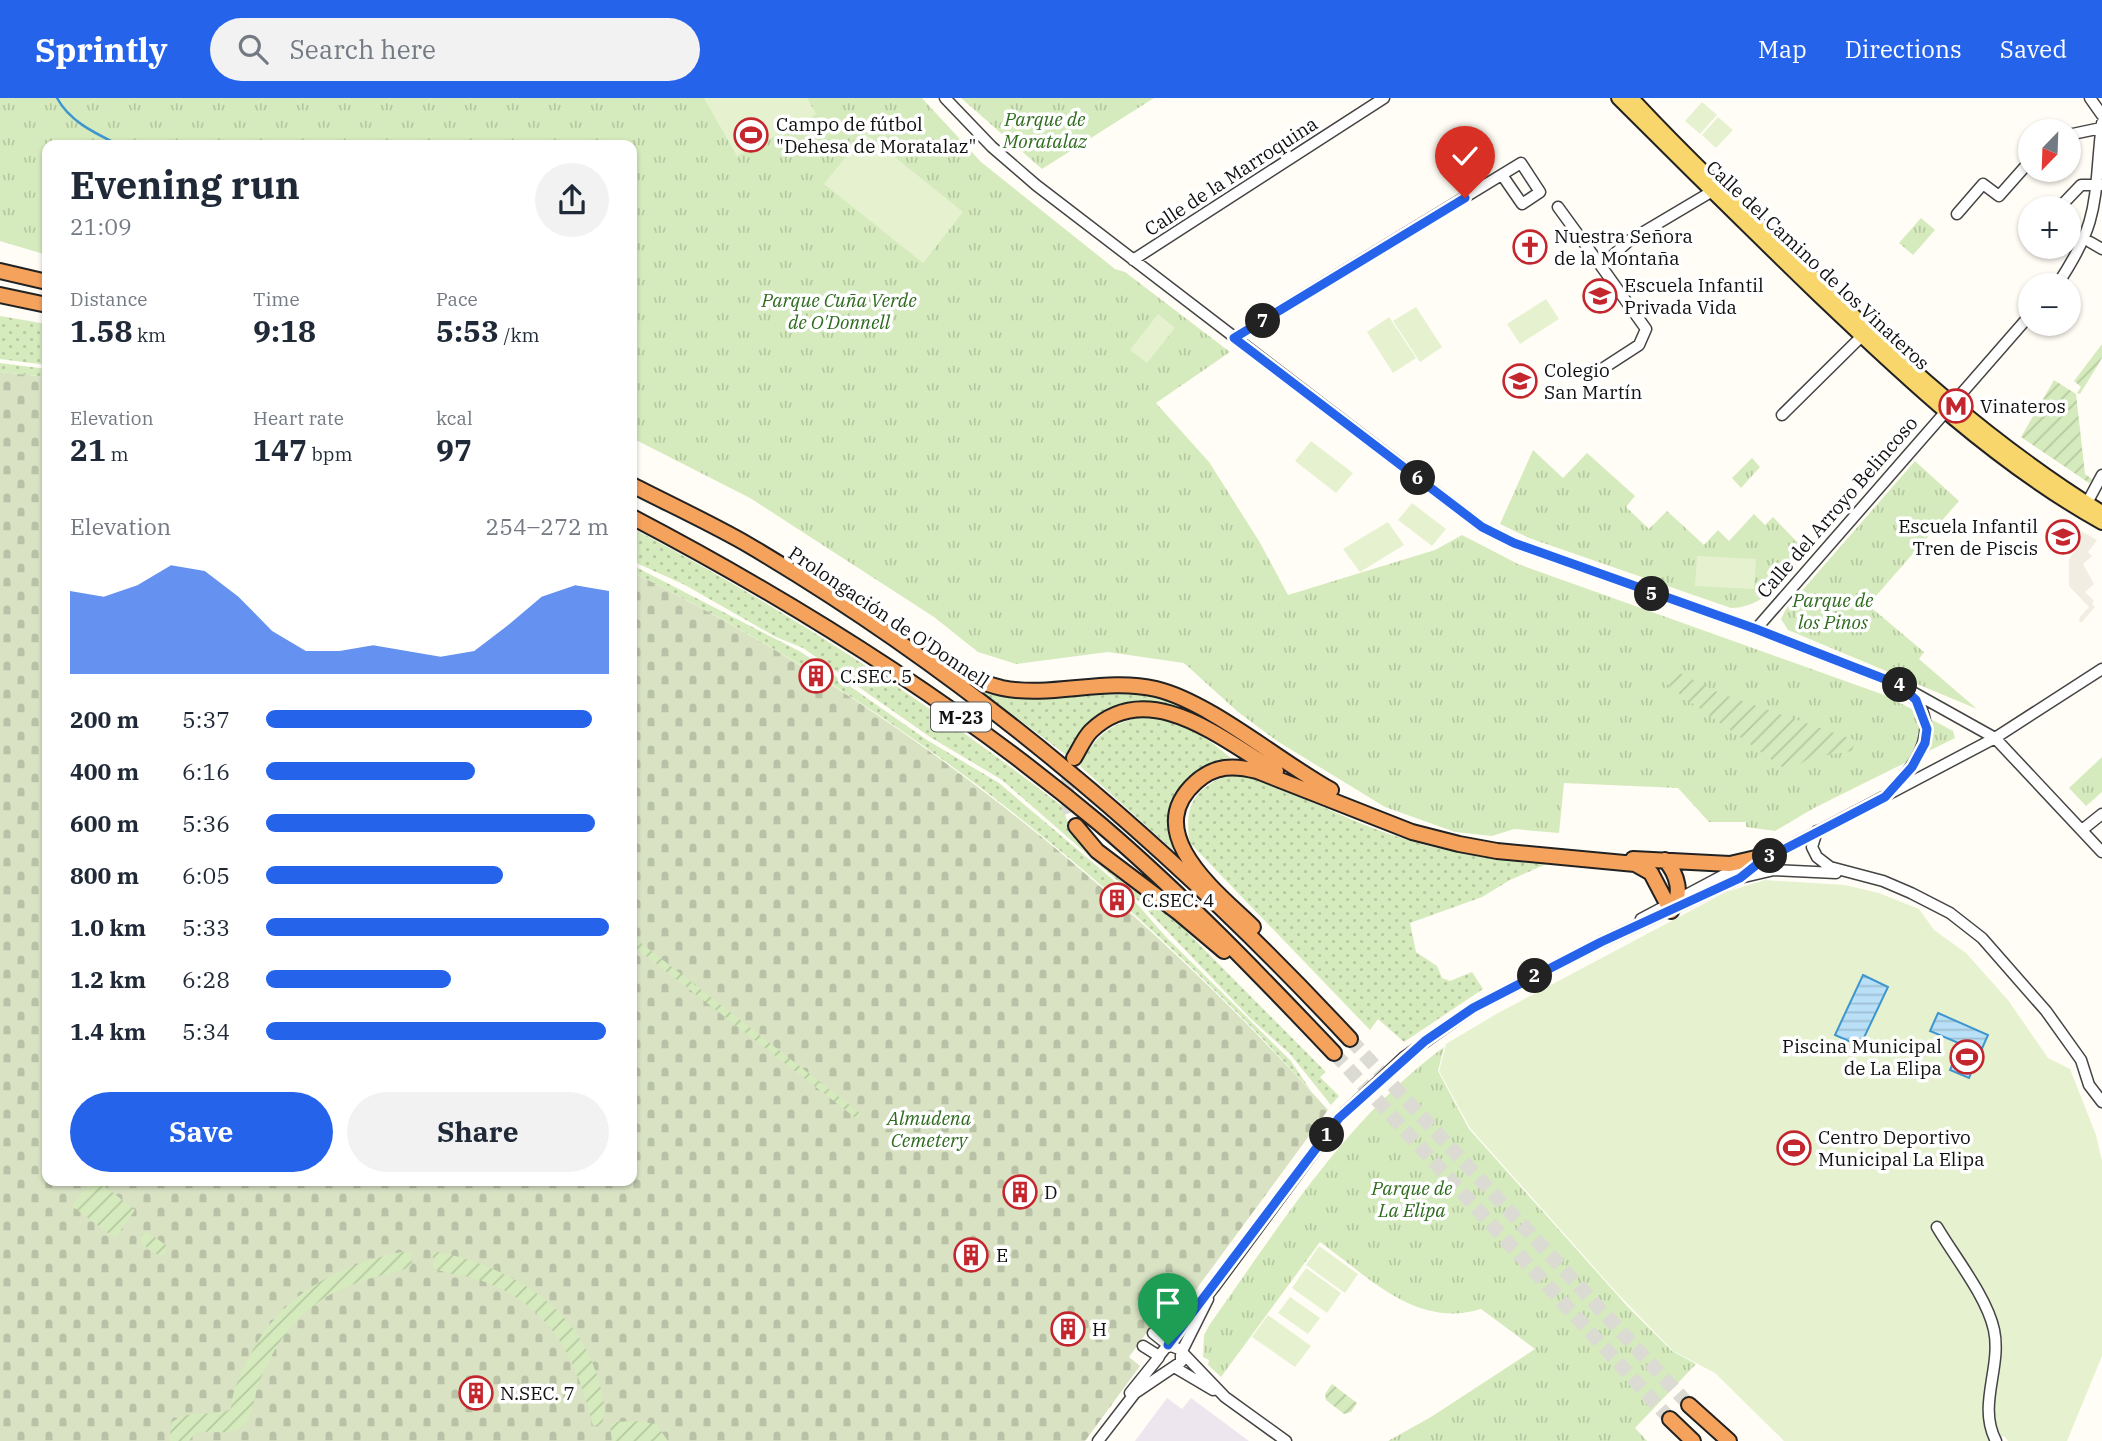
<!DOCTYPE html>
<html lang="en">
<head>
<meta charset="utf-8">
<style>
  :root { --surface:#fff; --page:#f2f2f3; --text:#1f2937; --muted:#747a83; --accent:#2563eb }
  body { margin:0; font-family:"IBM Plex Serif",serif; background:var(--page); color:var(--text); height:100vh; display:flex; flex-direction:column; font-size:26px; white-space:nowrap }
  * { box-sizing:border-box; margin:0 }
  p { font-size:23px; color:var(--muted) }
  .icon { flex:none; width:38px; height:38px; fill:none; stroke:currentColor; stroke-width:2; stroke-linecap:round; stroke-linejoin:round }
  .map { position:relative; flex:1; overflow:hidden }
  .panel { position:absolute; left:42px; top:42px; width:595px; height:1046px; display:flex; flex-direction:column; background:var(--surface); border-radius:14px; box-shadow:0 2px 5px #0004 }
  .panel>* { flex:none }
  .needle { width:46px; rotate:203deg }
  .fabs { position:absolute; left:2018px; top:21px; display:grid; gap:14px }
  .fabs a { display:grid; place-items:center; width:63px; height:63px; border-radius:50%; background:var(--surface); box-shadow:0 2px 5px #0004; font-size:35px }
  .pin { position:absolute; display:grid; place-items:center; width:60px; height:60px; color:#fff; margin:-72px -30px; border-radius:50% 50% 50% 0; rotate:-45deg; box-shadow:0 0 7px #0007 }
  .pin .icon { rotate:45deg }
  .km { position:absolute; width:35px; height:35px; margin:-18px; border-radius:50%; background:#222; color:#fff; font-size:19px; line-height:35px; text-align:center }
  .round { display:grid; place-items:center; flex:none; width:74px; height:74px; border-radius:37px; background:var(--page) }
  .overview { display:flex; align-items:center; justify-content:space-between; height:119px; padding:0 28px }
  h1 { font-size:38px; font-weight:800; line-height:52px }
  .figures { display:grid; grid-template-columns:repeat(3,1fr); gap:10px; height:119px; padding:7px 28px }
  .figures div { display:grid; align-content:center }
  .figures b { font-size:30px; font-weight:800 }
  .figures small { font-size:19px; font-weight:400 }
  .figures p { font-size:19px }
  .chart { height:196px; padding:14px 28px }
  .chart p { display:flex; justify-content:space-between }
  .chart svg { width:100%; height:126px; margin-top:7px; fill:var(--accent); opacity:.7 }
  .primary-button { display:flex; gap:14px; margin-top:auto; padding:14px 28px }
  .primary-button a { flex:1; height:80px; border-radius:42px; background:var(--accent); color:#fff; font-size:28px; font-weight:800; line-height:80px; text-align:center }
  .primary-button a+a { background:var(--page); color:var(--text) }
  ul { padding:0 28px; list-style:none; font-size:23px }
  li { display:grid; grid-template-columns:112px 84px 1fr; align-items:center; height:52px }
  li i { height:18px; border-radius:9px; background:var(--accent) }
  header { display:flex; align-items:center; gap:42px; box-sizing:border-box; height:98px; padding:0 35px; background:var(--accent); color:#fff }
  header strong { font-size:33px }
  nav { display:flex; gap:38px; margin-inline-start:auto; font-size:24px }
  .search { width:490px; height:63px; background:var(--page); display:flex; align-items:center; gap:18px; box-sizing:border-box; padding:0 24px; border-radius:38px; color:var(--muted); font-size:26px }
  .map>svg:first-child { display:block }
  .industrial { fill:#eee6ef }
  .grass { fill:url(#grass-dots) }
  .cemetery { fill:url(#cemetery-stones) }
  .park { fill:url(#park-tufts) }
  .garden { fill:url(#garden-furrows) }
  .pitch { fill:#e6f2cf }
  .plaza { fill:#f1ede2 }
  .water { fill:url(#water-rules); stroke:#3f96cf; stroke-width:2 }
  .lines { fill:none; stroke-linecap:round; stroke-linejoin:round }
  .stream { stroke:#3f96cf; stroke-width:2.5 }
  .highway-tunnel { stroke:#dbdad3; stroke-width:14; stroke-dasharray:14 7; stroke-linecap:butt }
  .minor-casing { stroke:#444; stroke-width:13 }
  .major-casing { stroke:#222; stroke-width:16 }
  .highway-casing { stroke:#222; stroke-width:18 }
  .minor { stroke:#fff; stroke-width:10 }
  .major { stroke:#f9d66b; stroke-width:12 }
  .highway { stroke:#f5a25d; stroke-width:14 }
  .route-casing { stroke:#fff; stroke-width:14 }
  .route { stroke:#2563eb; stroke-width:9 }
  .labels { text-anchor:middle; dominant-baseline:central; stroke-width:7; stroke-linejoin:round; paint-order:stroke }
  .shield { fill:#fff; stroke:#585858; stroke-width:2 }
  .shield-label { font-size:18px; font-weight:bold; fill:#111 }
  .park-label { font-size:19px; font-style:italic; fill:#2f6b1f; stroke:#fff }
  .poi-label { font-size:19px; fill:#111; stroke:#fff; text-anchor:start }
  .street-label { font-size:19px; fill:#111; stroke:#fff }
</style>
</head>
<body>
<header>
<strong>Sprintly</strong>
<div class="search"><svg class="icon" aria-label="search" viewBox="0 0 24 24"><circle cx="10" cy="10" r="6"/><path d="M15 15l6 6"/></svg>Search here</div>
<nav><a>Map</a><a>Directions</a><a>Saved</a></nav>
</header>
<div class="map">
<svg width="2102" height="1343" viewBox="0 0 2102 1343">
  <defs>
    <pattern id="grass-dots" width="8" height="8" patternUnits="userSpaceOnUse" patternTransform="scale(1.75)"><rect width="8" height="8" fill="#d5ebbd"/><path d="M2 2h.1M6 6h.1" fill="none" stroke="#b6c8a1" stroke-width="1.8" stroke-linecap="round"/></pattern>
    <pattern id="cemetery-stones" width="16" height="16" patternUnits="userSpaceOnUse" patternTransform="scale(1.75)"><rect width="16" height="16" fill="#d9e3c4"/><path d="M2 7V4a2 2 0 0 1 4 0v3zM10 15v-3a2 2 0 0 1 4 0v3z" fill="#b9c2a7"/></pattern>
    <pattern id="park-tufts" width="24" height="20" patternUnits="userSpaceOnUse" patternTransform="scale(1.75)"><rect width="24" height="20" fill="#d5ebbd"/><path d="M3 7l-1-3M5 7V3M7 7l1-3M15 17l-1-3M17 17v-4M19 17l1-3" fill="none" stroke="#b6c8a1"/></pattern>
    <pattern id="garden-furrows" width="10" height="10" patternUnits="userSpaceOnUse" patternTransform="scale(1.75)"><rect width="10" height="10" fill="#d5ebbd"/><path d="M-1 1l2-2M0 10L10 0M9 11l2-2" fill="none" stroke="#b6c8a1"/></pattern>
    <pattern id="water-rules" width="6" height="5" patternUnits="userSpaceOnUse" patternTransform="scale(1.75)"><rect width="6" height="5" fill="#b9e0f7"/><path d="M0 2.5h6" fill="none" stroke="#9ebfd3"/></pattern>
  </defs>
  <rect width="100%" height="100%" fill="#fffdf5"/>
  <!-- industrial -->
  <path class="industrial" d="M1167 1300 1182 1311 1191 1300 1249 1343H1135Z"/>
  <!-- grass -->
  <path class="grass" d="M0 218 47 226V267L0 261Z
    M0 265 47 271V279L0 274Z
    M632 430C787 512 924 601 1063 709L1069 730 1085 750 1176 823 1326 974 1320 979 1339 998 1331 1007 1290 956 1251 921 1126 790 1002 682 930 639 803 550 776 539 685 487 632 463Z
    M632 467 801 554 927 642 999 685 1124 791 1166 839 1291 963 1311 993C1119 780 889 601 632 474Z
    M977 590 1014 598 1137 593 1170 600 1279 666 1139 605C1104 610 1090 633 1069 659Z
    M1139 619C1176 617 1206 639 1233 662 1182 667 1165 706 1173 752L1080 668C1093 640 1108 627 1139 619Z
    M1231 676H1246C1309 701 1371 735 1438 750 1475 759 1513 761 1551 764L1510 782 1482 799 1410 825 1416 854 1437 868 1442 880 1450 883 1472 874 1483 891 1404 944 1378 921 1370 932 1190 745C1183 708 1195 689 1231 676Z"/>
  <!-- cemetery -->
  <path class="cemetery" d="M0 274 47 279V1083H632V474C898 606 1129 792 1328 1012L1170 1227 1158 1219 1129 1259 1140 1268 1085 1343H0Z"/>
  <!-- park -->
  <path class="park" d="M0 0H922L981 64 1115 171 1125 174 1230 254 1156 305 1209 364 1259 443 1288 497 1435 452 1462 437 1518 466 1887 598 1953 633 1955 640 1814 710 1775 733 1746 729V724H1709L1678 690 1564 685 1559 735 1514 731 1492 738 1455 734 1385 709 1277 643 1238 614 1184 565 1108 554 1016 566 978 554 934 519 750 400 632 340V47H47V157L0 143Z
    M961 0H1154L1042 71Z
    M1921 120 1935 132 1913 157 1899 145Z
    M1533 352 1563 380 1587 355 1635 398 1626 409 1649 431 1667 413 1704 447 1718 432 1729 443 1754 416 1765 427 1773 419 1807 454C1784 479 1767 509 1731 510L1529 440 1500 426Z
    M1752 360 1760 369 1741 390 1732 380Z
    M1915 363 1959 403 1868 507 1924 554 1919 561 1977 611 1788 532 1781 521 1786 511Z
    M2102 659V694L2086 708 2069 690Z
    M1444 949 1438 973 1469 1031 1628 1209 1672 1253 1696 1266 1635 1330 1647 1343H1388L1431 1319 1535 1251 1481 1211C1416 1231 1369 1179 1320 1144L1221 1279 1208 1267 1209 1262 1203 1259 1204 1237 1210 1226C1280 1128 1345 1022 1444 949Z"/>
  <!-- garden -->
  <path class="garden" d="M2102 246V260L2080 296 2077 295 2081 289 2074 283Z
    M2054 282 2076 296 2085 376 2093 382 2089 385 2021 339Z
    M1674 572 1719 595 1855 642 1852 653 1809 660 1789 674 1671 590 1665 584Z
    M632 838 861 1016 857 1021 632 847Z
    M92 1083H98L135 1112 115 1140 72 1108Z
    M147 1134 166 1147V1156L158 1157 142 1146 141 1137Z
    M401 1154 411 1155 412 1166 409 1170C330 1189 292 1206 259 1285 253 1299 254 1320 241 1329 229 1339 210 1331 195 1335L189 1343H169L172 1324C191 1310 211 1320 231 1311 232 1293 240 1277 248 1261 280 1197 334 1169 401 1154Z
    M439 1154C511 1170 578 1208 599 1284 603 1299 607 1312 602 1326L593 1328C577 1263 553 1209 485 1184 469 1177 449 1177 433 1170V1155Z
    M1332 1286 1357 1305 1351 1314 1344 1316 1326 1302 1325 1296Z
    M634 1323 656 1326 668 1343H612L610 1329 613 1324Z"/>
  <!-- pitch -->
  <path class="pitch" d="M704 0H807L816 16 737 58Z
    M1702 4 1717 17 1700 36 1685 23Z
    M1718 19 1733 32 1716 50 1702 37Z
    M865 35 963 114 923 165 824 86Z
    M1546 201 1559 221 1520 246 1507 226Z
    M1416 209 1442 249 1420 264 1393 223Z
    M1158 216 1175 230 1147 265 1130 252Z
    M1389 219 1416 260 1393 275 1367 234Z
    M1311 343 1353 375 1336 395 1295 363Z
    M1412 405 1446 431 1432 448 1398 422Z
    M1388 424 1404 447 1360 474 1343 451Z
    M1697 458 1756 461 1754 491 1695 488Z
    M1765 782 1845 787 1879 795 1919 811 1934 832 1966 855 2008 902 2048 960 2070 971 2096 1037 2102 1063V1258L2067 1343H2008L2004 1338 1995 1343H1784L1715 1275 1673 1253 1617 1195 1470 1030 1439 973 1446 946 1498 915 1726 794Z
    M1319 1148 1358 1176 1345 1195 1306 1167Z
    M1306 1170 1341 1195 1327 1215 1292 1190Z
    M1290 1199 1320 1220 1308 1236 1278 1215Z
    M1268 1217 1311 1248 1295 1269 1252 1239Z"/>
  <!-- plaza -->
  <path class="plaza" d="M2063 423 2097 442 2088 454 2092 458 2083 466 2094 486 2085 494 2094 503 2092 506 2095 509 2082 524H2079L2080 519 2089 509 2069 488V461L2079 447 2058 427Z"/>
  <!-- water -->
  <path class="water" d="M1863 877 1888 889 1860 948 1835 937Z
    M1938 915 1988 937 1969 980 1950 972 1961 946 1930 933Z"/>
  <g class="lines">
    <!-- stream -->
    <path class="stream" d="M57 0C70 24 95 35 119 47"/>
    <!-- highway-tunnel -->
    <path class="highway-tunnel" d="M1074 660C1065 684 1064 706 1076 728
      M1350 941 1689 1307
      M1334 955 1670 1321"/>
    <defs>
      <path id="minor" d="M945 0 992 49 1036 87 1482 429 1514 445 1756 531 1900 587 1995 640 2102 754
        M2090 0 2102 17
        M2068 37 2101 30
        M1558 109 1601 168 1630 142 1716 91
        M2059 110 2081 87H2101
        M1957 116 1983 86 1999 98 2030 63
        M2090 144 2102 151
        M1133 162 1384 0
        M1601 168 1646 231 1639 247 1602 271
        M2057 187C2102 120 2093 102 2102 25
        M1234 240 1521 65 1540 94 1522 106 1502 77
        M1782 317 1866 234
        M2087 405 2102 377
        M1756 531 2030 217
        M1891 692C1918 665 1943 627 1909 595
        M2082 732 2102 716
        M1817 733 1812 749 1817 759 1830 769 1883 783 1911 795 1950 815 1982 840 2046 913 2081 962 2089 987 2102 1004
        M1744 779 1774 772 1836 775
        M1641 821 1739 769
        M1937 1129C1954 1158 1987 1199 1994 1232 2002 1270 1977 1307 1996 1343
        M1153 1235 1168 1247 1179 1251 1225 1299 1286 1343
        M1143 1248 1159 1258
        M1159 1258 1215 1188 1339 1020 1404 959 1473 910 1601 844 1740 780 1760 764 1995 640 2102 571
        M1174 1269 1213 1292
        M1130 1295 1159 1259
        M1098 1343 1135 1295 1181 1264V1255L1208 1201"/>
      <path id="major" d="M1618 0C1684 66 1751 132 1818 197 1905 280 1996 366 2102 425
        M1632 0C1685 57 1742 111 1799 165 1893 256 1990 345 2102 414"/>
      <path id="highway" d="M0 173 47 184
        M0 197 47 207
        M632 387C669 406 708 424 745 445 970 577 1173 751 1350 941
        M632 419C798 506 956 605 1100 726 1183 797 1259 876 1334 955
        M929 557C953 570 975 584 1002 590 1053 600 1105 579 1156 591 1210 604 1280 664 1331 692
        M1074 660C1079 652 1084 640 1091 633 1149 577 1224 643 1276 673
        M1076 728 1097 753 1179 815 1224 853
        M1633 761 1730 766 1773 756
        M1253 829C1218 795 1139 735 1196 684 1215 667 1234 667 1257 673L1412 734 1459 746 1497 753 1635 766 1651 775 1671 813C1683 796 1678 777 1665 762
        M1689 1307 1729 1343
        M1670 1321 1693 1343"/>
    </defs>
    <!-- minor casing -->
    <use href="#minor" class="minor-casing"/>
    <!-- major casing -->
    <use href="#major" class="major-casing"/>
    <!-- highway casing -->
    <use href="#highway" class="highway-casing"/>
    <!-- minor -->
    <use href="#minor" class="minor"/>
    <!-- major -->
    <use href="#major" class="major"/>
    <!-- highway -->
    <use href="#highway" class="highway"/>
  </g>
  <g class="lines">
    <defs>
      <path id="route" d="M1168 1247 1339 1020 1425 943 1473 910 1601 844 1740 780 1760 764 1885 699 1912 669 1925 645 1927 631 1916 602 1900 587 1756 531 1514 445 1482 429 1234 240 1465 100"/>
    </defs>
    <!-- route casing -->
    <use href="#route" class="route-casing"/>
    <!-- route -->
    <use href="#route" class="route"/>
  </g>
  <!-- icons -->
  <defs>
    <symbol id="stadium-ring" viewBox="-11 -11 22 22"><circle r="9.5" fill="#fff" stroke="#c4262e" stroke-width="1.5"/><path d="M0-5a6.5 5 0 1 0 0 10a6.5 5 0 1 0 0-10ZM-3.5-1.8h7v3.6h-7Z" fill="#c4262e"/></symbol>
    <symbol id="church-ring" viewBox="-11 -11 22 22"><circle r="9.5" fill="#fff" stroke="#c4262e" stroke-width="1.5"/><path d="M-1.2-6h2.4v3.5h3.3v2.4h-3.3V6h-2.4V-.1h-3.3v-2.4h3.3Z" fill="#c4262e"/></symbol>
    <symbol id="school-ring" viewBox="-11 -11 22 22"><circle r="9.5" fill="#fff" stroke="#c4262e" stroke-width="1.5"/><path d="M0-5L7-2L0 1L-7-2ZM-4 1L0 2.5L4 1V4Q0 6-4 4Z" fill="#c4262e"/></symbol>
    <symbol id="metro-ring" viewBox="-11 -11 22 22"><circle r="9.5" fill="#fff" stroke="#c4262e" stroke-width="1.5"/><path d="M-5.5 5V-5H-3L0 0L3-5H5.5V5H3V-.5L0 4L-3-.5V5Z" fill="#c4262e"/></symbol>
    <symbol id="building-ring" viewBox="-11 -11 22 22"><circle r="9.5" fill="#fff" stroke="#c4262e" stroke-width="1.5"/><path d="M-4-6H4V6H1V3H-1V6H-4ZM-2.5-4.3h1.7v1.8h-1.7ZM.8-4.3h1.7v1.8H.8ZM-2.5-1h1.7V.8h-1.7ZM.8-1h1.7V.8H.8Z" fill="#c4262e"/></symbol>
  </defs>
  <g fill-rule="evenodd">
    <use href="#stadium-ring" x="732" y="18" width="38" height="38"/>
    <use href="#church-ring" x="1511" y="130" width="38" height="38"/>
    <use href="#school-ring" x="1581" y="179" width="38" height="38"/>
    <use href="#school-ring" x="1501" y="264" width="38" height="38"/>
    <use href="#metro-ring" x="1937" y="289" width="38" height="38"/>
    <use href="#school-ring" x="2044" y="420" width="38" height="38"/>
    <use href="#building-ring" x="797" y="559" width="38" height="38"/>
    <use href="#building-ring" x="1098" y="783" width="38" height="38"/>
    <use href="#stadium-ring" x="1948" y="940" width="38" height="38"/>
    <use href="#stadium-ring" x="1775" y="1031" width="38" height="38"/>
    <use href="#building-ring" x="1001" y="1075" width="38" height="38"/>
    <use href="#building-ring" x="952" y="1138" width="38" height="38"/>
    <use href="#building-ring" x="1049" y="1212" width="38" height="38"/>
    <use href="#building-ring" x="457" y="1276" width="38" height="38"/>
  </g>
  <g class="labels">
    <!-- shield labels -->
    <rect class="shield" x="931" y="604.5" width="60" height="29" rx="5"/>
    <g class="shield-label">
      <text x="961" y="619">M-23</text>
    </g>
    <!-- park labels -->
    <g class="park-label">
      <text x="1045" y="21">Parque de<tspan x="1045" dy="22">Moratalaz</tspan></text>
      <text x="839" y="202">Parque Cuña Verde<tspan x="839" dy="22">de O'Donnell</tspan></text>
      <text x="1833" y="502">Parque de<tspan x="1833" dy="22">los Pinos</tspan></text>
      <text x="929" y="1020">Almudena<tspan x="929" dy="22">Cemetery</tspan></text>
      <text x="1412" y="1090">Parque de<tspan x="1412" dy="22">La Elipa</tspan></text>
    </g>
    <!-- poi labels -->
    <g class="poi-label">
      <text x="776" y="26">Campo de fútbol<tspan x="776" dy="22">"Dehesa de Moratalaz"</tspan></text>
      <text x="1554" y="138">Nuestra Señora<tspan x="1554" dy="22">de la Montaña</tspan></text>
      <text x="1624" y="187">Escuela Infantil<tspan x="1624" dy="22">Privada Vida</tspan></text>
      <text x="1544" y="272">Colegio<tspan x="1544" dy="22">San Martín</tspan></text>
      <text x="1980" y="308">Vinateros</text>
      <text x="2038" y="428" text-anchor="end">Escuela Infantil<tspan x="2038" dy="22">Tren de Piscis</tspan></text>
      <text x="840" y="578">C.SEC. 5</text>
      <text x="1142" y="802">C.SEC. 4</text>
      <text x="1942" y="948" text-anchor="end">Piscina Municipal<tspan x="1942" dy="22">de La Elipa</tspan></text>
      <text x="1818" y="1039">Centro Deportivo<tspan x="1818" dy="22">Municipal La Elipa</tspan></text>
      <text x="1044" y="1094">D</text>
      <text x="996" y="1157">E</text>
      <text x="1092" y="1231">H</text>
      <text x="500" y="1295">N.SEC. 7</text>
    </g>
    <!-- street labels -->
    <g class="street-label">
      <text transform="translate(1231 78) rotate(-33)">Calle de la Marroquina</text>
      <text transform="translate(1818 167) rotate(43)">Calle del Camino de los Vinateros</text>
      <text transform="translate(1837 409) rotate(-49)">Calle del Arroyo Belincoso</text>
      <text transform="translate(889 519) rotate(34)">Prolongación de O'Donnell</text>
    </g>
  </g>
</svg>
<div class="fabs">
<a><svg class="needle" viewBox="-14 -14 28 28"><path d="M0-13l5 13h-10z" fill="#e53935"/><path d="M0 13l5-13h-10z" fill="#747a83"/></svg></a>
<a>+</a>
<a>−</a>
</div>
<div class="pin" style="left:1168px;top:1247px;background:#1e9e55"><svg class="icon" aria-label="arrive" viewBox="0 0 24 24"><path d="M6 21V4h12l-3 4 3 4H6"/></svg></div>
<div class="pin" style="left:1465px;top:100px;background:#d93025"><svg class="icon" aria-label="check" viewBox="0 0 24 24"><path d="M5 12l5 5 9-10"/></svg></div>
<b class="km" style="left:1327px;top:1037px">1</b>
<b class="km" style="left:1535px;top:878px">2</b>
<b class="km" style="left:1770px;top:758px">3</b>
<b class="km" style="left:1900px;top:587px">4</b>
<b class="km" style="left:1652px;top:496px">5</b>
<b class="km" style="left:1418px;top:380px">6</b>
<b class="km" style="left:1263px;top:223px">7</b>
<section class="panel">
<div class="overview"><div><h1>Evening run</h1><p>21:09</p></div><a class="round"><svg class="icon" aria-label="share" viewBox="0 0 24 24"><path d="M12 15V3M7 8l5-5 5 5M5 13v7h14v-7"/></svg></a></div>
<div class="figures">
<div><p>Distance</p><b>1.58<small> km</small></b></div>
<div><p>Time</p><b>9:18</b></div>
<div><p>Pace</p><b>5:53<small> /km</small></b></div>
</div>
<div class="figures">
<div><p>Elevation</p><b>21<small> m</small></b></div>
<div><p>Heart rate</p><b>147<small> bpm</small></b></div>
<div><p>kcal</p><b>97</b></div>
</div>
<div class="chart"><p><span>Elevation</span>254–272 m</p>
<svg viewBox="0 0 160 44" preserveAspectRatio="none"><path d="M0 44V15L10 17L20 13L30 6L40 8L50 17L60 29L70 36L80 36L90 34L100 36L110 38L120 36L130 27L140 17L150 13L160 15V44z"/></svg>
</div>
<ul>
<li><b>200 m</b>5:37<i style="width:95%"></i></li>
<li><b>400 m</b>6:16<i style="width:61%"></i></li>
<li><b>600 m</b>5:36<i style="width:96%"></i></li>
<li><b>800 m</b>6:05<i style="width:69%"></i></li>
<li><b>1.0 km</b>5:33<i style="width:100%"></i></li>
<li><b>1.2 km</b>6:28<i style="width:54%"></i></li>
<li><b>1.4 km</b>5:34<i style="width:99%"></i></li>
</ul>
<div class="primary-button"><a>Save</a><a>Share</a></div>
</section>
</div>
</body>
</html>
